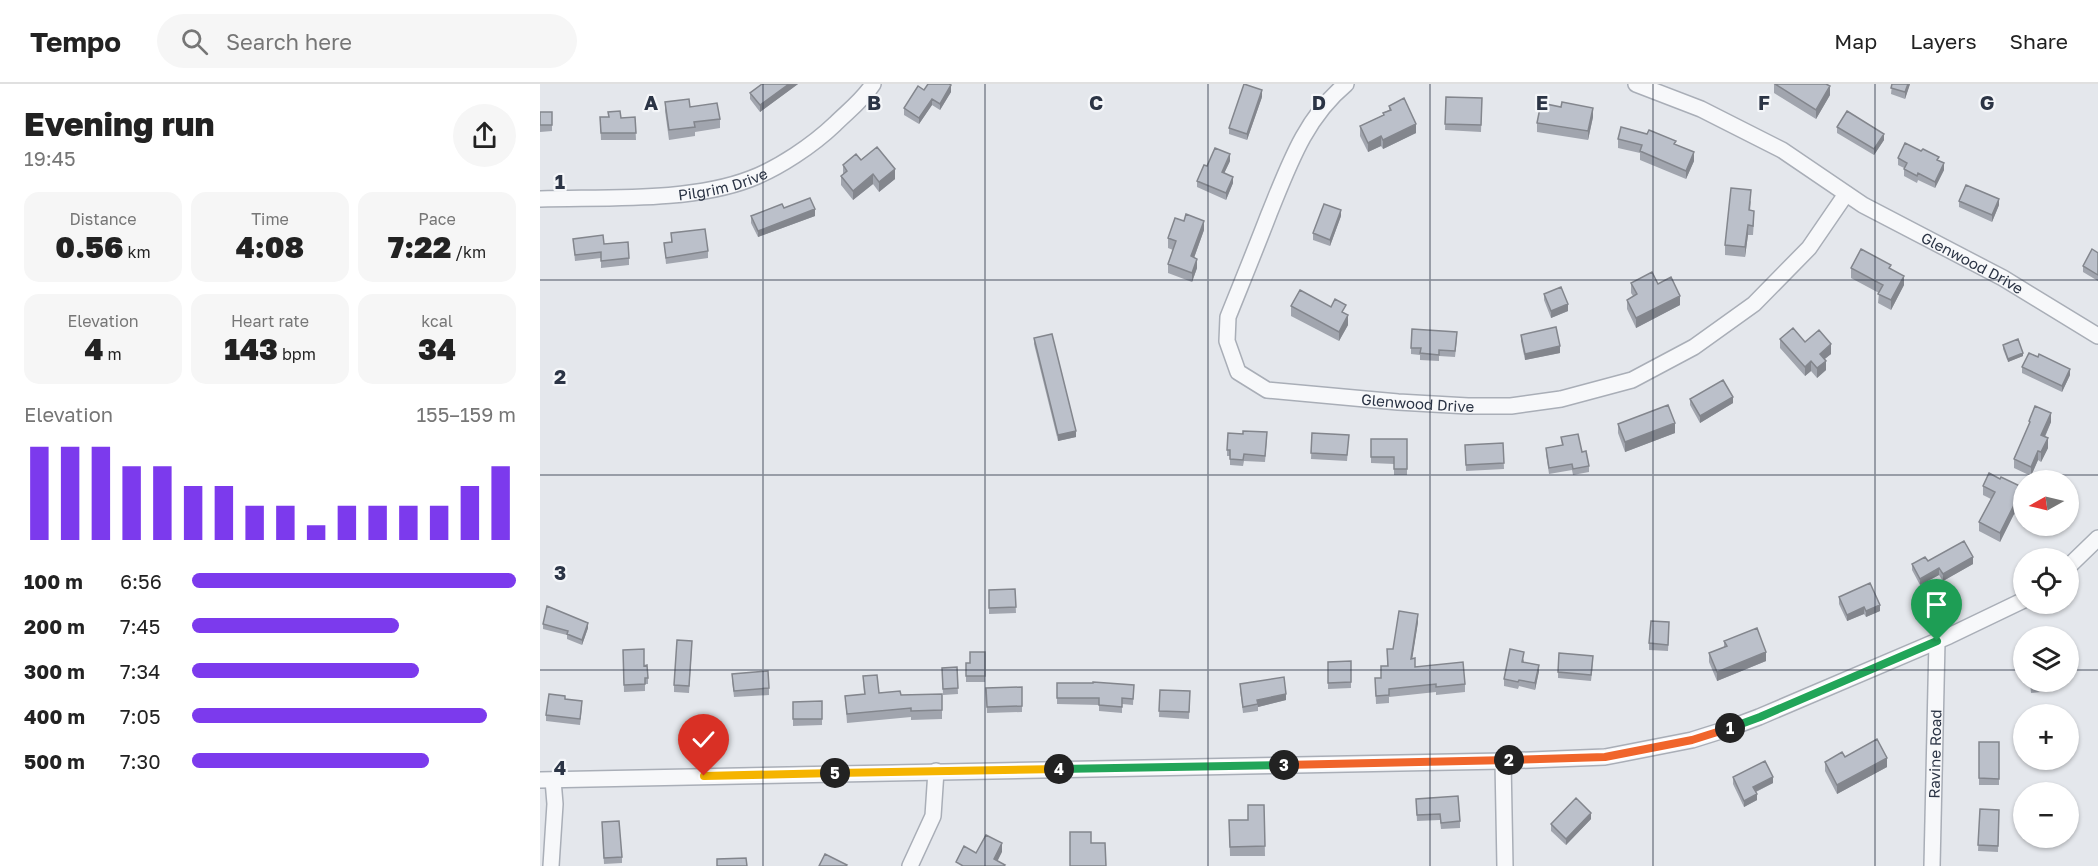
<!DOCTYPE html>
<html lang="en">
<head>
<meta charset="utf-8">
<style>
  :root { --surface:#fff; --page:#f6f6f6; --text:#222; --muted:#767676; --line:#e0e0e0; --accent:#7c3aed }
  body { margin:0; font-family:"Golos Text",sans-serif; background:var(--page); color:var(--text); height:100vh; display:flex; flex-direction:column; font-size:22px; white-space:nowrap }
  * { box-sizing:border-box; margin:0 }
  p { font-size:20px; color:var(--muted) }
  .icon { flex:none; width:33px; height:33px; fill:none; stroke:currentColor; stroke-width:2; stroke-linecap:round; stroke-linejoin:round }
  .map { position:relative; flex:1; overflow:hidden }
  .details { display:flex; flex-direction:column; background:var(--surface); width:540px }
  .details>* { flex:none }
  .needle { width:39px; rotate:262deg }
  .fabs { position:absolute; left:1473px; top:386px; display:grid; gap:12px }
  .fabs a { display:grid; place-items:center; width:66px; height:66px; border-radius:50%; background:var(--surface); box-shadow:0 2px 4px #0004; font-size:30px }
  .pin { position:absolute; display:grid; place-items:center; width:51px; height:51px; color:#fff; margin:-62px -26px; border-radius:50% 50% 50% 0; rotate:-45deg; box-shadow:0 0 6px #0007 }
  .pin .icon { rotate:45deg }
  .km { position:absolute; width:30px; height:30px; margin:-15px; border-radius:50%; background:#222; color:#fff; font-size:16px; line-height:30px; text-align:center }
  .round { display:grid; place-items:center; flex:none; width:63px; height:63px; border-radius:32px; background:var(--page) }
  .summary { display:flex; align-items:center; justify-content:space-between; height:102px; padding:0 24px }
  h1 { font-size:33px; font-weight:800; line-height:45px }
  .figures { display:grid; grid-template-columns:repeat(3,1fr); gap:9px; height:102px; padding:6px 24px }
  .figures div { display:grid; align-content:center; border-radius:15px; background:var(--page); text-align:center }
  .figures b { font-size:30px; font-weight:800 }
  .figures small { font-size:16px; font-weight:400 }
  .figures p { font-size:16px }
  .chart { height:168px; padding:12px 24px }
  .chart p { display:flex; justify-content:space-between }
  .chart svg { width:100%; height:108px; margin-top:6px; stroke:var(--accent); stroke-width:6 }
  ul { padding:0 24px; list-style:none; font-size:20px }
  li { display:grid; grid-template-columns:96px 72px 1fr; align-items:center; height:45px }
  li i { height:15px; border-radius:8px; background:var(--accent) }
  header { display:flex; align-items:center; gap:36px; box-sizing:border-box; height:84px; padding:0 30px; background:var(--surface); border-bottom:2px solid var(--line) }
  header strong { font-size:28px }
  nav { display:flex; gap:33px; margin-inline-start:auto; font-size:21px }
  .search { width:420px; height:54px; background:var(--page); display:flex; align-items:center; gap:15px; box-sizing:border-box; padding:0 21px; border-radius:33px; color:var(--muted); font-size:22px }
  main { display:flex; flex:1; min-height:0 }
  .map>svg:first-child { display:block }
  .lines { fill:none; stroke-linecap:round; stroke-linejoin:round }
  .minor-casing { stroke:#a9aeb7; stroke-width:18 }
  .minor { stroke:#f7f8fa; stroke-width:15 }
  .wall { fill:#a1a5ae }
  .shaded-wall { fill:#83868d }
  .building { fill:#bbc0ca; stroke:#83868d; stroke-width:1.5 }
  .split-1-casing { stroke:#fff; stroke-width:12 }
  .split-2-casing { stroke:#fff; stroke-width:12 }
  .split-3-casing { stroke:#fff; stroke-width:12 }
  .split-4-casing { stroke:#fff; stroke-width:12 }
  .split-5-casing { stroke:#fff; stroke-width:12 }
  .split-6-casing { stroke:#fff; stroke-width:12 }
  .split-1 { stroke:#22a559; stroke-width:8 }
  .split-2 { stroke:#f0652b; stroke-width:8 }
  .split-3 { stroke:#f0652b; stroke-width:8 }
  .split-4 { stroke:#22a559; stroke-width:8 }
  .split-5 { stroke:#f5b400; stroke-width:8 }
  .split-6 { stroke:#f5b400; stroke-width:8 }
  .grid { fill:none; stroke:#2b3445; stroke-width:1.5; stroke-opacity:0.55 }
  .labels { text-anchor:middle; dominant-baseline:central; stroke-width:4.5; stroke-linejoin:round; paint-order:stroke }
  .street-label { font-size:15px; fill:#2b3445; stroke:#f4f6f9 }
  .grid-label { font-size:20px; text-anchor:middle; font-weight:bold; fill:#2b3445; stroke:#f4f6f9; stroke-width:4.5; stroke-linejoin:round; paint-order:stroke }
</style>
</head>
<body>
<header>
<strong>Tempo</strong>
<div class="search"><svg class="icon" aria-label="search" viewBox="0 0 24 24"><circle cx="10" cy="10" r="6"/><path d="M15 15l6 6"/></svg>Search here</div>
<nav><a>Map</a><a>Layers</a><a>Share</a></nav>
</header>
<main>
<section class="details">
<div class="summary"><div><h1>Evening run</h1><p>19:45</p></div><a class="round"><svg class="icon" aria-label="share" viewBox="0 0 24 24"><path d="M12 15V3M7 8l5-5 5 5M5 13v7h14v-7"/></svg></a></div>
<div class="figures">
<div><p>Distance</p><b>0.56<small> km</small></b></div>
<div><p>Time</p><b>4:08</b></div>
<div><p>Pace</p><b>7:22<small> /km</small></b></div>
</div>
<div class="figures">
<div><p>Elevation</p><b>4<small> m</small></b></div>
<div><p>Heart rate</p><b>143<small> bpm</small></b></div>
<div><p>kcal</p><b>34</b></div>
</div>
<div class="chart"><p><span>Elevation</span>155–159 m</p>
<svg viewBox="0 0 160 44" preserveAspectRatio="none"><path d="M5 44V6M15 44V6M25 44V6M35 44V14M45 44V14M55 44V22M65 44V22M75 44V30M85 44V30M95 44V38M105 44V30M115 44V30M125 44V30M135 44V30M145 44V22M155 44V14"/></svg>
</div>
<ul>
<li><b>100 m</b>6:56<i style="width:100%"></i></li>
<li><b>200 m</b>7:45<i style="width:64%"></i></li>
<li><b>300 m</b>7:34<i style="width:70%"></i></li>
<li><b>400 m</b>7:05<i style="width:91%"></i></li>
<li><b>500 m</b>7:30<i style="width:73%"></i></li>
</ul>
</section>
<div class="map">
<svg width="1558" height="782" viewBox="0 0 1558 782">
  <rect width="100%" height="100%" fill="#e4e7ec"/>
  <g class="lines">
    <defs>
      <g id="minor">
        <path id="s1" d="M806 0C765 34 749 81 729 130 716 164 702 198 688 233L687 257 698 288 727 306 858 318 928 322H971L1021 315 1092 296 1154 263 1214 220 1269 164 1306 110"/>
        <path id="s2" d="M1096 0 1161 25 1242 66 1323 121 1463 194 1558 252"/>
        <path id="s3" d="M0 115C65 113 150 118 210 95 239 84 273 61 295 40 308 27 323 16 333 0"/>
        <path d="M1528 483 1558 454"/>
        <path d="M963 677 965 782"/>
        <path d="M0 696 963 677 1065 673 1152 656 1187 645 1219 633 1409 552 1484 516"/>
        <path d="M11 782 15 720 13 696"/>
        <path d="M370 782 393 732 396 687"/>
        <path id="s4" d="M1392 782 1397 557"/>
      </g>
    </defs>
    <!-- minor casing -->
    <use href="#minor" class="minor-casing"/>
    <!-- minor -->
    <use href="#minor" class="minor"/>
  </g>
  <!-- wall -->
  <path class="wall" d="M222 0H258L220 28 210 15V9Z
    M410 0 411 8 400 26 392 21 379 40 364 31V24L384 6Z
    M1234 0 1290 11 1276 35 1234 9Z
    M1352 0H1370L1365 15 1351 10Z
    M722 13 707 56 689 50V44Z
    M906 13 942 14 941 48 905 46Z
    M125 18 150 23 180 35V44L155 48V52L129 56 125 27Z
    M849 22 876 49 843 65 841 62 828 68 820 52V42L843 31V29L849 26Z
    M0 28H12V47L0 48Z
    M60 33 81 34 95 33 96 56H61Z
    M1053 33 1048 56 997 48V39Z
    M1297 43 1344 56 1334 71 1297 49Z
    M1078 55 1136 61 1154 77 1146 95 1100 76V69L1078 64Z
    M1358 74 1399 76 1404 86 1395 104 1378 96 1377 99 1364 92V84L1358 81Z
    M321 76 355 95 339 108 333 100 313 116 301 101V92L303 90V81Z
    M690 77 684 89 693 99 686 116 657 103V97L667 82Z
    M1211 116 1210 127 1214 136 1213 151H1208L1205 173 1185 171V161Z
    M1419 117 1459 121 1452 138 1419 123Z
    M244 124 275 132 218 153 211 139V132Z
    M801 132 790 162 773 156V149Z
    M664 146 654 174 657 184 652 198 628 189V180L633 166 628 164V154Z
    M131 149 168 167V174L126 180 124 159 131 158Z
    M33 155 64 160 89 174V181L61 184V174L35 177Z
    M1558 169V197L1543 188V182Z
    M1311 184 1351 185 1364 201 1351 226 1338 219 1339 209 1311 194Z
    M1091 199 1118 200 1140 221 1096 244 1087 225V216L1093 212 1091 209Z
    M1004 210 1028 227 1011 234 1004 216Z
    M751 222 791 223 806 230 808 241 799 257 751 232Z
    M981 251 1020 269 985 276 981 257Z
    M494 254 536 353 518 357 494 260Z
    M917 254 915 273 899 272V277L880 276V271L871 270V264Z
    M1240 255 1265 258 1291 270 1284 275 1286 286 1277 294 1271 287 1265 292 1240 264Z
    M1463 261 1483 272 1468 278 1463 265Z
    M1482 283 1530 291 1522 308 1482 289Z
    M1150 315 1193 319 1160 339 1150 321Z
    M1489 337 1511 338 1505 353 1508 364 1501 378 1498 376 1491 392 1474 384V375L1489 342Z
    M1078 340 1135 349 1085 368 1078 349Z
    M772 349 809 351 807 377 771 375Z
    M1021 353 1042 368 1049 382V388L1033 391 1032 386 1009 390 1006 370V364L1022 361Z
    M727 354 725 378 704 377 703 382 690 381V372H687V366Z
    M831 355H867V391H854V380L831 379Z
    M963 359 964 385 926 387 925 361Z
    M1460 395 1484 404 1477 432 1474 430 1460 458 1439 447V438L1451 415 1443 411V402Z
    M1388 477 1433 480 1403 497 1399 491 1380 501 1372 486V480Z
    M475 505 476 529 449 530V506Z
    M1299 513 1340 527 1326 533 1324 530 1307 537 1299 520Z
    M878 538 872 574 875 583 925 600V608L896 611V608L849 613V619L836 620 835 594H841L847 582V565H853Z
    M3 540 48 544 42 561 27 555V551L3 545Z
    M1129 545 1128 567 1109 566V559Z
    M1184 557 1226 577 1177 597 1169 578V569L1184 563Z
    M152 563 149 609 134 608V601Z
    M83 566 104 582 108 594V600H105V607L84 608Z
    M445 568V598H426V579H430Z
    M984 575V578L999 587 995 606 979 602 978 605 964 602V595Z
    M811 577V604L788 605V578Z
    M1053 579 1051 597 1018 594V588Z
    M417 583 418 610 403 611 402 584Z
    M323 592 339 609 361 611 402 610V635L371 636V633L307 639 305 612 324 610Z
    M192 596 229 604V611L194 613Z
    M1490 597H1509V607L1491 609Z
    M517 599 594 601 593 621 582 620V629L559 627V621L517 620Z
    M700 600 746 616 718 623V627L703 629 700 606Z
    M482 603V628L447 629 446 604Z
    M620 606 650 607 649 635 619 633Z
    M25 615 42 623 40 641 6 637V631Z
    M282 617V641L253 642V618Z
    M1439 658H1459V701H1439Z
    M1305 673 1347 683 1297 710 1285 687V678Z
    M1193 693 1233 699 1216 708 1217 716 1204 723 1193 700Z
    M876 715 920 737V744L901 745 900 736 877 737Z
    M724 721 725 772H690L689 736H708Z
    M1440 725 1459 726 1458 768 1438 767Z
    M1051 735 1026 761 1011 747V740Z
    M62 744 82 773V779L64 780Z"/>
  <!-- shaded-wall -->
  <path class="shaded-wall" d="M249 0H258L220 28V21Z
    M1368 0H1370L1365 15V8Z
    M411 1V8L400 26V20Z
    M1290 2V11L1276 35V26Z
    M722 6V13L707 56V50Z
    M392 15V21L379 40V34Z
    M1053 24V33L1048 56V47Z
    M876 40V49L843 65V56Z
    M1344 50V56L1334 71V65Z
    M841 52V62L828 68V59Z
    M1154 68V77L1146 95V87Z
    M690 70V77L682 94V88Z
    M1404 79V86L1395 104V98Z
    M355 85V95L339 108V98Z
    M333 90V100L313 116V107Z
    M693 93V99L686 116V109Z
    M1459 115V121L1452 138V131Z
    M275 125V132L218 153V147Z
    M801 126V132L790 162V156Z
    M664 137V146L651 182V172Z
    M1208 141V151L1205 173V163Z
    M657 175V184L652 198V189Z
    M1364 192V201L1351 226V216Z
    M1140 212V221L1096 244V234Z
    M1028 220V227L1011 234V227Z
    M808 231V241L799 257V248Z
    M1291 260V270L1280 279V270Z
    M1020 262V269L985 276V270Z
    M1483 269V272L1468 278V275Z
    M1271 277V287L1265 292V283Z
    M1286 277V286L1277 294V284Z
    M1530 285V291L1522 308V302Z
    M1193 313V319L1160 339V332Z
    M1511 329V338L1501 361V351Z
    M1135 339V349L1085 368V358Z
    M536 347V353L518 357V351Z
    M1508 354V364L1501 378V368Z
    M1498 367V376L1491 392V383Z
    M1484 409V419L1477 432V423Z
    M1474 421V430L1460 458V449Z
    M1433 473V480L1403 497V490Z
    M1399 484V491L1380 501V495Z
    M1340 521V527L1326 533V527Z
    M1324 523V530L1307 537V531Z
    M878 530V538L871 583V575Z
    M48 539V544L42 561V556Z
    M1226 568V577L1177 597V588Z
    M999 581V587L995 606V599Z
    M746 610V616L718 623 717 616Z
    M1347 674V683L1297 710V701Z
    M1233 693V699L1213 709V703Z
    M1217 710V716L1204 723V717Z
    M1051 729V735L1026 761V755Z
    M462 759V768L455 782 454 775Z"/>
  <!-- building -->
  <path class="building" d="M222 0H249L220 21 210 9Z
    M388 0H409L411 1 400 20 392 15 379 34 364 24 378 2 384 6Z
    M704 0 722 6 707 50 689 44Z
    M1235 0H1286L1290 2 1276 26Z
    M1352 0H1368L1365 8 1351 4Z
    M906 13 942 14 941 41 905 40Z
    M864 14 876 40 843 56 841 52 828 59 820 42 844 31 843 29 851 26 849 22Z
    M149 15 150 23 177 19 180 35 154 38 155 43 129 46 125 18Z
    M1022 18 1053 24 1048 47 997 39 1001 19 1021 23Z
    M80 27 81 34 95 33 96 49H61L60 33H69L68 28Z
    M1307 27 1344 50 1334 65 1297 43Z
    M0 28H12V41H0Z
    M1081 43 1107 50 1109 46 1136 57 1134 60 1154 68 1146 87 1100 67 1102 61 1078 55Z
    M1365 59 1381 67 1383 65 1399 73 1397 76 1404 79 1395 98 1378 89 1377 92 1364 85 1367 79 1358 74Z
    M337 63 355 85 339 98 333 90 313 107 301 92 307 87 303 81 316 70 321 76Z
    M675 64 690 70 682 88 693 93 686 109 657 97 664 81 667 82Z
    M1426 101 1459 115 1452 131 1419 117Z
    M1191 104 1211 106 1209 126 1214 127 1213 142 1208 141 1205 163 1185 161Z
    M270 114 275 125 218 147 211 132 242 120 244 124Z
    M784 120 801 126 790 156 773 149Z
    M646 130 664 137 651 172 657 175 652 189 628 180 636 157 628 154 635 134 644 137Z
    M165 145 168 167 126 174 124 159 132 158 131 149Z
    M63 151 64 160 88 158 89 174 61 177V168L35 171 33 155Z
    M1321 165 1351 181 1349 184 1364 192 1351 216 1338 210 1343 201 1311 184Z
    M1552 165 1558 169V191L1543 182Z
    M1112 188 1118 200 1131 193 1140 212 1096 234 1087 216 1097 210 1091 199Z
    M1021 203 1028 220 1011 227 1004 210Z
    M760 206 791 223 795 215 806 221 802 228 808 231 799 248 751 222Z
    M1016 243 1020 262 985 270 981 251Z
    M1253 244 1265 258 1279 246 1291 260 1280 270 1286 277 1277 284 1271 277 1265 283 1240 255Z
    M872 245 917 248 915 267 899 266V271L880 269 881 264H871Z
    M512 250 536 347 518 351 494 254Z
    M1478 255 1483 269 1468 275 1463 261Z
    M1489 269 1498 273 1499 270 1530 285 1522 302 1482 283Z
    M1183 296 1193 313 1160 332 1150 315Z
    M1128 321 1135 339 1085 358 1078 340Z
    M1495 322 1511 329 1501 351 1508 354 1501 368 1498 367 1491 383 1474 375 1490 338 1489 337Z
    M703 347 727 348 725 372 704 370 703 376 690 375V366H687L688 349 703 350Z
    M772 349 809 351 807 371 771 369Z
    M1038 350 1042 368 1046 367 1049 382 1033 385 1032 380 1009 384 1006 364 1023 361 1021 353Z
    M831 355H867V385H854V373H831Z
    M963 359 964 379 926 381 925 361Z
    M1449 389 1460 395 1461 393 1484 404V409L1477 423 1474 421 1460 449 1439 438 1455 408 1443 402Z
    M1424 457 1433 473 1403 490 1399 484 1380 495 1372 480 1385 473 1388 477Z
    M1330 499 1340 521 1326 527 1324 523 1307 531 1299 513Z
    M475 505 476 523 449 524V506Z
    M7 522 48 539 42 556 27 550 28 547 3 540Z
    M859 527 878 530 871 575 875 574V583L923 578 925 600 896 603V600L849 605V611L836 612 835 594H841V582H848L847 565H853Z
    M1111 537 1129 538 1128 561 1109 559Z
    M1217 544 1226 568 1177 588 1169 569 1187 562 1184 557Z
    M137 556 152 557 149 602 134 601Z
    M104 565V582L107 581 108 594H105V600L84 601 83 566Z
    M970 565 984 568 982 578 999 581 995 599 979 596 978 598 964 595Z
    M430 568H445V592H426V579H430Z
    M1019 569 1053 572 1051 591 1018 588Z
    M811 577V598L788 599V578Z
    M417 583 418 604 403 605 402 584Z
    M228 587 229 604 194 607 192 590Z
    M337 591 339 609 360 607 361 611 402 610V626L371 627V624L307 630 305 612 325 610 323 592Z
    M744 593 746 610 717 616 718 620 703 623 700 600Z
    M1491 597H1509V600L1491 602Z
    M553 598 594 601 593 615 582 614V623L559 621V614H517V599H553Z
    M482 603V622L447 623 446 604Z
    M620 606 650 607 649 628 619 627Z
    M9 610 25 612V615L42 617 40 635 6 631Z
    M282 617V635H253V618Z
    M1337 655 1347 674 1297 701 1285 678 1302 668 1305 673Z
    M1439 658H1459V695L1439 694Z
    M1225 677 1233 693 1213 703 1217 710 1204 717 1193 693Z
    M918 712 920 737 901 739 900 730 877 731 876 715Z
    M1036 714 1051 729 1026 755 1011 740Z
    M708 721H724L725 762 690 763 689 736H708Z
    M1440 725 1459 726 1458 762 1438 761Z
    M79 737 82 773 64 774 62 738Z
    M530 748H551V759H565L566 782H530Z
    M446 751 462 759 454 775 465 781 464 782H423L416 778 424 762 436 769Z
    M285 770 307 781 306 782H279Z
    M206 774 207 782H177V775Z"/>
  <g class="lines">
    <defs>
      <path id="split-1" d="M1190 644 1220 633 1397 557"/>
      <path id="split-2" d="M969 676 1065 673 1152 656 1190 644"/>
      <path id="split-3" d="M744 681 969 676"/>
      <path id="split-4" d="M519 685 744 681"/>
      <path id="split-5" d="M295 689 519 685"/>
      <path id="split-6" d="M164 692 295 689"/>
    </defs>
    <!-- split-1 casing -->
    <use href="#split-1" class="split-1-casing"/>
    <!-- split-2 casing -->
    <use href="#split-2" class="split-2-casing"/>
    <!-- split-3 casing -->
    <use href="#split-3" class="split-3-casing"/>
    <!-- split-4 casing -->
    <use href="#split-4" class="split-4-casing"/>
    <!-- split-5 casing -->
    <use href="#split-5" class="split-5-casing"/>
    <!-- split-6 casing -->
    <use href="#split-6" class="split-6-casing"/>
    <!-- split-1 -->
    <use href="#split-1" class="split-1"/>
    <!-- split-2 -->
    <use href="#split-2" class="split-2"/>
    <!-- split-3 -->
    <use href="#split-3" class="split-3"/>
    <!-- split-4 -->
    <use href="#split-4" class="split-4"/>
    <!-- split-5 -->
    <use href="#split-5" class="split-5"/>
    <!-- split-6 -->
    <use href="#split-6" class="split-6"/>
  </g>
  <!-- grid -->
  <path class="grid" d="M223 0V782M445 0V782M668 0V782M890 0V782M1113 0V782M1335 0V782M0 196H1558M0 391H1558M0 586H1484M1528 586H1558"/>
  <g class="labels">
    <!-- street labels -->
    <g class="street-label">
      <text stroke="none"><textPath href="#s3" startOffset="184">Pilgrim Drive</textPath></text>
      <text stroke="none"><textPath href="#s2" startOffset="382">Glenwood Drive</textPath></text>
      <text stroke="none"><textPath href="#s1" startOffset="506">Glenwood Drive</textPath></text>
      <text stroke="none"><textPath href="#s4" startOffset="112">Ravine Road</textPath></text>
    </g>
  </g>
  <g class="grid-label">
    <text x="111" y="26">A</text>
    <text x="334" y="26">B</text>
    <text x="556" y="26">C</text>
    <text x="779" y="26">D</text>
    <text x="1002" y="26">E</text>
    <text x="1224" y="26">F</text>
    <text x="1447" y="26">G</text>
    <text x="20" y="105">1</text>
    <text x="20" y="300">2</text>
    <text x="20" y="496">3</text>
    <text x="20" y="691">4</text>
  </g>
</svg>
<div class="fabs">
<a><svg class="needle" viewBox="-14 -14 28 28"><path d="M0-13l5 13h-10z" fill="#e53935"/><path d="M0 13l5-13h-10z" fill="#767676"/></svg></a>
<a><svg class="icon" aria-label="locate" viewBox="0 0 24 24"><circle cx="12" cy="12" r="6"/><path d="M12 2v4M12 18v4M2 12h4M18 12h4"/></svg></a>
<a><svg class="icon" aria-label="layers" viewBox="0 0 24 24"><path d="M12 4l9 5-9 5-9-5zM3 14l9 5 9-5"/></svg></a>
<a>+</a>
<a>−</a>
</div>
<div class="pin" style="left:1397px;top:557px;background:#1e9e55"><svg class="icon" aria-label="arrive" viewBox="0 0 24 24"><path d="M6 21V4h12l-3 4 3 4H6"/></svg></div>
<div class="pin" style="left:164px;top:692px;background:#d93025"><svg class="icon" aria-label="check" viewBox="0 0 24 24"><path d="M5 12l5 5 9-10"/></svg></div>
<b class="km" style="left:1190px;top:644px">1</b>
<b class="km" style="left:969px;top:676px">2</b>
<b class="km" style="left:744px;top:681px">3</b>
<b class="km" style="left:519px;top:685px">4</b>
<b class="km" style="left:295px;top:689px">5</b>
</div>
</main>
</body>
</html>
